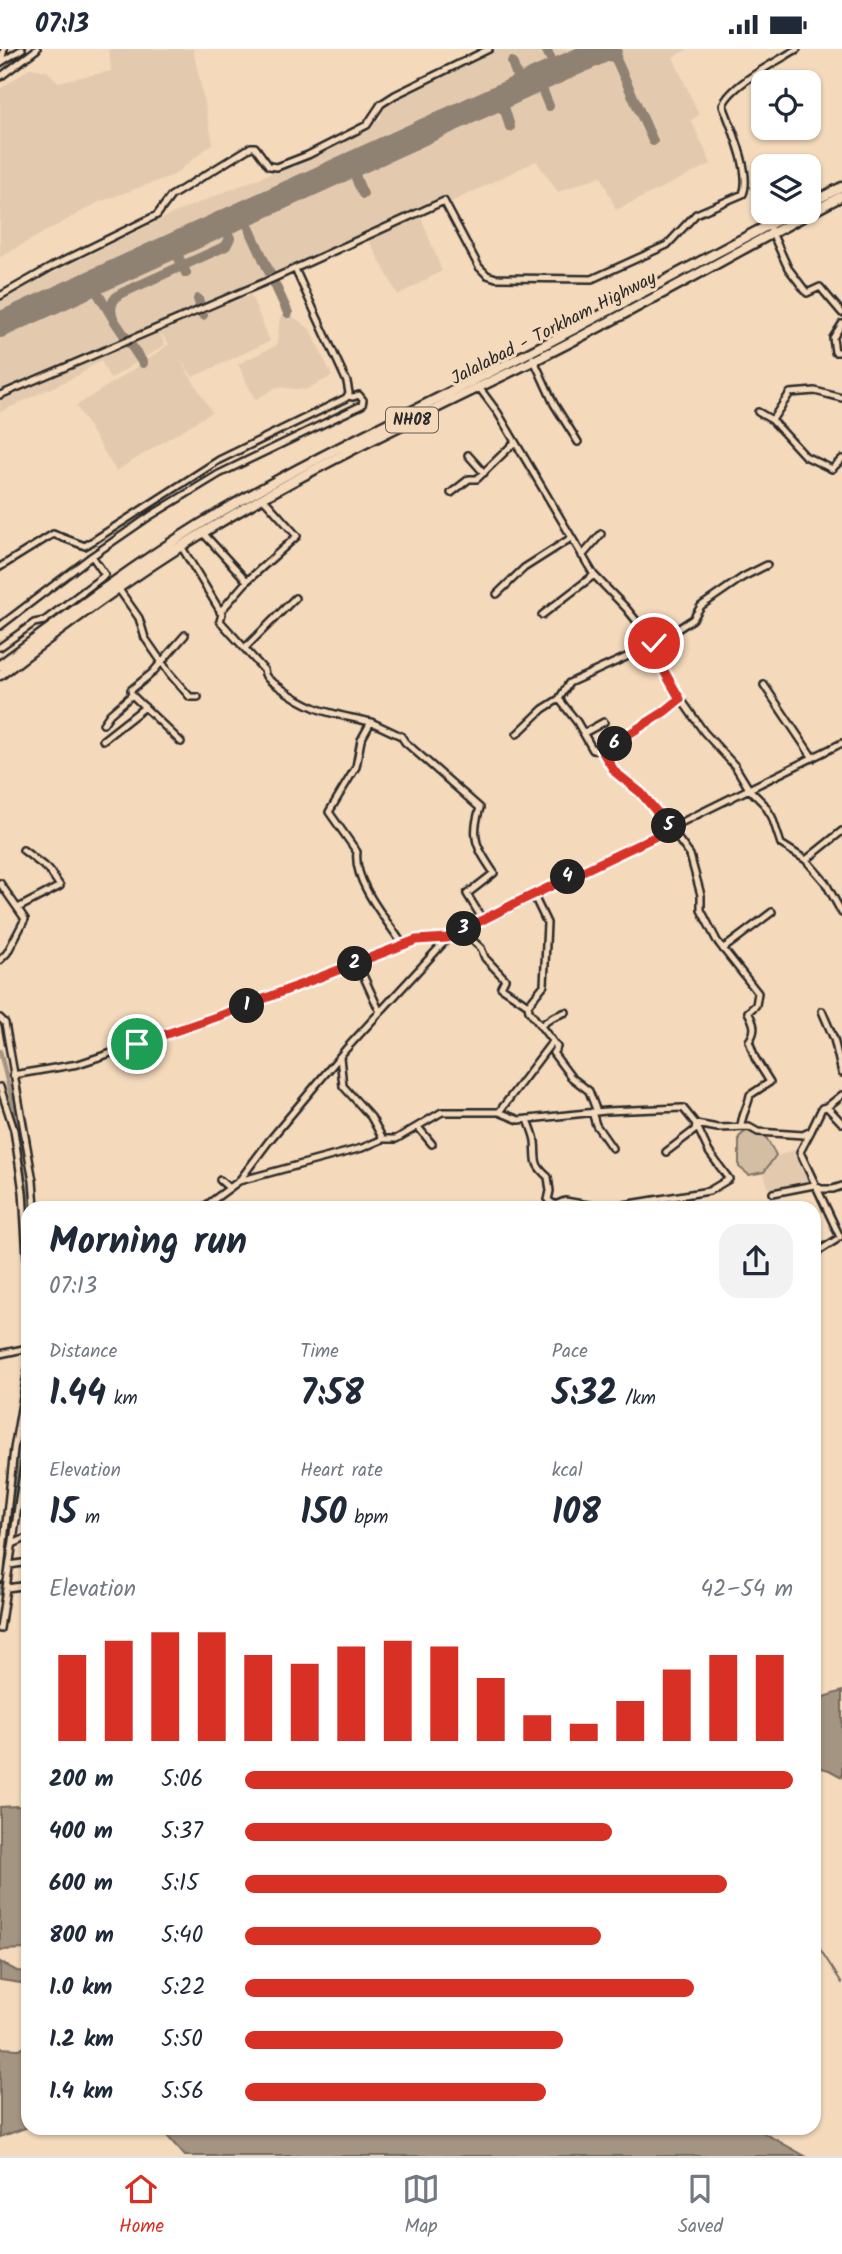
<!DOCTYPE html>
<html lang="en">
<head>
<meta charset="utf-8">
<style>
  :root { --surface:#fff; --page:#f2f2f3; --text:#1f2937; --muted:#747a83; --line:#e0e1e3; --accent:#d93025 }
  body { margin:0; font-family:Kalam,sans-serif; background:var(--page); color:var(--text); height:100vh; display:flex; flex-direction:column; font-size:26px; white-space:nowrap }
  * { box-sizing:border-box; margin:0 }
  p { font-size:23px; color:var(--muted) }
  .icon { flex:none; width:38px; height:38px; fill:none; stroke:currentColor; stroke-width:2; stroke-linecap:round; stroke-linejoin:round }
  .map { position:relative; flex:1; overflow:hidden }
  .details { position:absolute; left:21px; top:1152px; width:800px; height:934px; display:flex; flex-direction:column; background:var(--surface); border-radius:21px; box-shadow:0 2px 5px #0004 }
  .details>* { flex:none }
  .tools { position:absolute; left:751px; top:21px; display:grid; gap:14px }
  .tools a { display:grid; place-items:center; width:70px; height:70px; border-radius:14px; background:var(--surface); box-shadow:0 2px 5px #0004; font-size:35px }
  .pin { position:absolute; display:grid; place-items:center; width:60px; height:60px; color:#fff; margin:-30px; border:4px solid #fff; border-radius:50%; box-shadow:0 2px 7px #0007 }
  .km { position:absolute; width:35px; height:35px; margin:-18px; border-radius:50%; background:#222; color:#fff; font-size:19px; line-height:35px; text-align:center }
  .round { display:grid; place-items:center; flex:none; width:74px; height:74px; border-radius:21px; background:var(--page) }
  .head { display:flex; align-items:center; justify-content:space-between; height:119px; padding:0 28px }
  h1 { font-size:38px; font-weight:600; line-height:52px }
  .stats { display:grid; grid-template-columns:repeat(3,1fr); gap:10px; height:119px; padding:7px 28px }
  .stats div { display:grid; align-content:center }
  .stats b { font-size:35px; font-weight:600 }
  .stats small { font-size:19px; font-weight:400 }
  .stats p { font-size:19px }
  .chart { height:196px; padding:14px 28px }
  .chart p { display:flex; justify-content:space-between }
  .chart svg { width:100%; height:126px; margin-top:7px; stroke:var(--accent); stroke-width:6 }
  ul { padding:0 28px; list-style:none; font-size:23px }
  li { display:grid; grid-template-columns:112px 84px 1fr; align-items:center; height:52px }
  li i { height:18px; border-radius:9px; background:var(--accent) }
  .status { display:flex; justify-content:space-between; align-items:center; height:49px; padding:0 35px; background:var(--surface); direction:ltr }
  .status svg { height:19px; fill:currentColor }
  .dock { display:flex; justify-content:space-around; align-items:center; height:98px; border-top:2px solid var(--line); background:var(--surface); font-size:19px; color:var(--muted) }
  .dock a { display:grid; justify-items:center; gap:4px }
  .dock .on { color:var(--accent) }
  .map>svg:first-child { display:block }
  .built { fill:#e3caaf }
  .green { fill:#d3bda3; stroke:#7f7467; stroke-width:2 }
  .water { fill:#a49482; stroke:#746a5f; stroke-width:2 }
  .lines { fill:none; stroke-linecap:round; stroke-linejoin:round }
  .stream { stroke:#746a5f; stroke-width:2 }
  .canal { stroke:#a49482; stroke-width:4.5 }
  .taxiway { stroke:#908273; stroke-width:10 }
  .runway { stroke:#908273; stroke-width:26 }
  .minor-casing { stroke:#2b2b2b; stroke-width:10 }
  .highway-casing { stroke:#2b2b2b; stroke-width:13 }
  .minor { stroke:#f4d9bb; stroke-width:5 }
  .highway { stroke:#f4d9bb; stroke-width:8 }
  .route-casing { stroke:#fff; stroke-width:14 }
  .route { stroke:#d93025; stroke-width:9 }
  .labels { text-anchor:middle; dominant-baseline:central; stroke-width:6; stroke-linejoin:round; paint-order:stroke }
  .shield { fill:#f4d9bb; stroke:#675f56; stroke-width:2 }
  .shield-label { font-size:16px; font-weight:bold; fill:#2b2b2b }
  .street-label { font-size:18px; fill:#2b2b2b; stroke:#f4d9bb }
</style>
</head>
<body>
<div class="status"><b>07:13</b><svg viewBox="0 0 49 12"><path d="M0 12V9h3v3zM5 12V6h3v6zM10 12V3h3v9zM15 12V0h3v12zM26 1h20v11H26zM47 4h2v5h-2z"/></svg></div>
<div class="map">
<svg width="842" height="2107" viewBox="0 0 842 2107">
  <rect width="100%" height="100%" fill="#f4d9bb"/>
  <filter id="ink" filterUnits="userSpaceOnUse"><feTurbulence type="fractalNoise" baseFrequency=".0143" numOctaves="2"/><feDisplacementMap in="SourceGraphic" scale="14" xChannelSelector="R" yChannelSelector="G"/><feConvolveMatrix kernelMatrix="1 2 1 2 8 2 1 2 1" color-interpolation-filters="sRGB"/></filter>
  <g filter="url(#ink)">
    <!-- built -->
    <path class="built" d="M109 0H193L213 94 174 126 99 153 0 208V40L30 19 47 22 58 33 111 22Z
      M491 0H688L673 8 699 66 691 71 711 115 616 161 601 127 558 143 536 112 421 168 442 222 398 246 368 190 190 268 251 246 270 292 193 328 179 309 212 363 116 422 76 357 143 314 169 295 160 284 165 296 110 330 101 311 79 326 0 363V250L176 163 269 125 359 85 382 68 380 63 389 52Z
      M288 264 310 280 332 327 305 341 277 338 255 351 238 315 277 296 280 268Z
      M797 1100 812 1136 771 1148 764 1124 774 1108Z"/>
    <!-- green -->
    <path class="green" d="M747 1081 764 1085 776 1106 764 1123 749 1126 739 1118V1088Z"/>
    <!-- water -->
    <path class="water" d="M842 1642V1728L829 1721 814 1717V1651Z
      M17 1757 28 1759V1900L0 1901V1758Z
      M0 1913 17 1922 28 1923V1935L0 1931Z
      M28 1998V2078L0 2088V1999L18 2000Z
      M160 2079H755L805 2107H185Z"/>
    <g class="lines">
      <!-- stream -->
      <path class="stream" d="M814 1891 842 1934"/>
      <!-- canal -->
      <path class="canal" d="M0 1002 19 1081 28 1159
        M0 1545 28 1359"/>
      <!-- taxiway -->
      <path class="taxiway" d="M546 0 557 22
        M617 0 616 10 653 92
        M594 5 607 4 616 10
        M512 13 521 38
        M538 30 549 57
        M479 58 494 55 503 60
        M510 78 503 54 516 41
        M330 125 348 121 355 127
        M363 145C356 130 349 120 365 109
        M252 161 246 166V172L288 264
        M178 194 175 201 186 224
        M96 232 94 238 114 271 143 314
        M198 250 203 266
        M114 271C109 261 110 252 120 245L226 197 230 189 223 174"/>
      <!-- runway -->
      <path class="runway" d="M0 276 605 0"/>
      <defs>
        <path id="minor" d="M1 13 4 0
          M0 14 22 0
          M0 28 37 0
          M769 177 788 219 807 244 820 238 842 264
          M0 247 53 217 157 166 171 147 251 98H255L269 117 277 118 308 106 367 76 381 55 395 46 489 0
          M842 275 833 289 835 303H842
          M533 309 554 355 578 393
          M478 337 498 364 594 526 626 559 655 595 664 622 678 646 704 683 735 717 749 740 764 755 772 768 781 795 806 811 825 833 842 864
          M0 346 272 230 444 152 479 218 487 226 496 229 592 230 667 196 696 165 743 145C752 124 731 78 723 56 731 35 778 12 797 0
          M758 363 772 371 805 407 832 420 842 410
          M772 371 790 344 815 342 842 349
          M468 406 484 424
          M451 444 469 430H477L515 393
          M203 484 247 532
          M181 497 222 565 220 572 264 621C265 630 271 632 278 637 313 663 330 664 371 673L361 691 356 718 329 763 357 803C353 833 387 871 403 896
          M582 507 601 485
          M0 518 53 485 85 497 219 411 346 349 349 344 347 333 295 220
          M118 539 139 569 145 589 170 625 190 648H198
          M497 545 524 519 571 489
          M220 563 247 532 297 487 263 449
          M542 566 594 526
          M0 577 92 507
          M0 598 34 574 44 572 105 526 92 507 150 467 219 425 362 356 363 351 359 346 353 348 348 347
          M245 599 295 549
          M764 636 813 709
          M132 646 181 693
          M559 650 577 673 593 701 602 702 615 723 641 744 662 768 690 806 701 846V861L717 892 758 944 756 956 748 963C754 974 757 981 749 992L755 1009 770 1033 750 1046C748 1058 741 1067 741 1078
          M371 673 401 687 405 693 480 759C470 789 477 799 494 824L467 845 483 871
          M103 675 110 665 132 646 131 641 152 624 185 586
          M584 684 604 673
          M517 685 543 660 559 650 569 634 655 595 693 570 701 557 743 528 767 516
          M103 691 145 658
          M602 702 665 663 680 650
          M806 811 842 782
          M0 834 25 870 7 904 0 911
          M18 859 60 837 49 821 23 801
          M461 881 481 899 485 909 505 930 501 938 528 956 529 962 557 998 553 1004 571 1028 589 1042 597 1063
          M723 900 772 863
          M352 902 380 963
          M528 956 544 936 547 874 533 845
          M822 962 834 990 842 1024
          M0 969 5 974 33 1132 35 1158
          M540 977 553 968 566 963
          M340 1008 343 1037 371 1068 383 1090
          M13 1026 78 1015 196 976 416 891 448 889
          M0 1038 14 1081 23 1143 28 1225
          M827 1058 842 1074
          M499 1063 552 993
          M592 1063 596 1076 612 1099
          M528 1070C530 1077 534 1085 535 1092 537 1111 532 1114 548 1128L550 1142 548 1151 555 1156 565 1152 594 1157 624 1156 709 1142 729 1130 709 1103 696 1075
          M418 1078 432 1095
          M811 1082 800 1103 840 1188
          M666 1103 695 1081 696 1075
          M220 1131 229 1139
          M239 1132 362 1099 383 1090H396L442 1063H499L519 1071 606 1062 683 1059 696 1075 718 1079 749 1078 758 1083 803 1086 811 1082 822 1059 827 1058 842 1046
          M773 1144 814 1136 821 1140H833L842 1137
          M204 1158 239 1132 269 1092 346 1000 448 889 842 694
          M814 1205 836 1191
          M0 1305 28 1299
          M13 1495 28 1488
          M10 1516 28 1513
          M0 1530 14 1400 28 1320
          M7 1539 28 1536
          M0 1580 28 1390"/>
        <path id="highway" d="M808 155 842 138
          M0 616C65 568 130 519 199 476 306 411 421 359 532 302 620 257 706 208 794 163
          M0 626C66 576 133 526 204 483 309 419 422 366 533 312 638 260 739 201 842 147"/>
      </defs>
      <!-- minor casing -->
      <use href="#minor" class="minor-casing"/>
      <!-- highway casing -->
      <use href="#highway" class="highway-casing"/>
      <!-- minor -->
      <use href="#minor" class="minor"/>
      <!-- highway -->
      <use href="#highway" class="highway"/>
    </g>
  </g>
  <g class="lines" filter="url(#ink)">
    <defs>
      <path id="route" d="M137 995 222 966 416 891 447 889 518 853 671 780 641 744 615 723 602 702 664 663 680 650 664 622 654 594"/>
    </defs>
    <!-- route casing -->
    <use href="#route" class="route-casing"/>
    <!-- route -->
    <use href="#route" class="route"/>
  </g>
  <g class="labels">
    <!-- shield labels -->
    <rect class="shield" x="386" y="358.5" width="52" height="25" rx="5"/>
    <g class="shield-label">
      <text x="412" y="371">NH08</text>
    </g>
    <!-- street labels -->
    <g class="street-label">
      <text transform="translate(554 280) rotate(-27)">Jalalabad - Torkham Highway</text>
    </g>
  </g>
</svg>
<div class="tools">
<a><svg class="icon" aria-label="locate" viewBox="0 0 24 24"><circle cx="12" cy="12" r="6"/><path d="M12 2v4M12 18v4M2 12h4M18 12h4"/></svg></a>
<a><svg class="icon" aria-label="layers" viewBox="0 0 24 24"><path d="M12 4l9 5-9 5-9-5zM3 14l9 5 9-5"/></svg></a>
</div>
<div class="pin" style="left:137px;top:995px;background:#1e9e55"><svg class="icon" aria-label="arrive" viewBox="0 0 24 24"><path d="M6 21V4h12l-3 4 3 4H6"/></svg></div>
<div class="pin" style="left:654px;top:594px;background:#d93025"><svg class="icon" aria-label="check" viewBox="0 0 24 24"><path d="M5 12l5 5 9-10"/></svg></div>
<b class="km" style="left:247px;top:957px">1</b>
<b class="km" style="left:355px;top:915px">2</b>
<b class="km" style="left:464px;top:880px">3</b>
<b class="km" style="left:568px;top:828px">4</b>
<b class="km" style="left:669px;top:777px">5</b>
<b class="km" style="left:615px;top:695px">6</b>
<section class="details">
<div class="head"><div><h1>Morning run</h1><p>07:13</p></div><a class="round"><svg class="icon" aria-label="share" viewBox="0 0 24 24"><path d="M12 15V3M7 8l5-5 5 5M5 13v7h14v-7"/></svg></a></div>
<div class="stats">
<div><p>Distance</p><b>1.44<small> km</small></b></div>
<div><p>Time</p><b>7:58</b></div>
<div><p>Pace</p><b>5:32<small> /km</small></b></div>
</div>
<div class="stats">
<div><p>Elevation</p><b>15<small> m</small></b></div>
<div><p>Heart rate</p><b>150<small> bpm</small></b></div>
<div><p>kcal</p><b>108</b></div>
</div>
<div class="chart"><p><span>Elevation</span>42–54 m</p>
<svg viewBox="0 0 160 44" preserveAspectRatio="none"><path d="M5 44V14M15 44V9M25 44V6M35 44V6M45 44V14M55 44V17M65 44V11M75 44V9M85 44V11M95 44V22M105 44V35M115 44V38M125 44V30M135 44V19M145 44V14M155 44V14"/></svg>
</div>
<ul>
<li><b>200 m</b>5:06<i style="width:100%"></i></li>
<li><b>400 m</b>5:37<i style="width:67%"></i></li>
<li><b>600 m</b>5:15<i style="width:88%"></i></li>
<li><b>800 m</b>5:40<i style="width:65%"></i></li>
<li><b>1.0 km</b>5:22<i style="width:82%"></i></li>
<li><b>1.2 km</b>5:50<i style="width:58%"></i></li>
<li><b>1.4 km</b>5:56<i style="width:55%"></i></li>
</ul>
</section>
</div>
<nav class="dock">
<a class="on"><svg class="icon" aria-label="home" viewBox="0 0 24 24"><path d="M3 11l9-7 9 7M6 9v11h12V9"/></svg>Home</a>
<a><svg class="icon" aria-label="map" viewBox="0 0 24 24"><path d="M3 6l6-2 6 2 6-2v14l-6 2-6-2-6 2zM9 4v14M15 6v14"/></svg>Map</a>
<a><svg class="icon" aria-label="saved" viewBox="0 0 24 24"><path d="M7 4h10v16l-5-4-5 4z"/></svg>Saved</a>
</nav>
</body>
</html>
